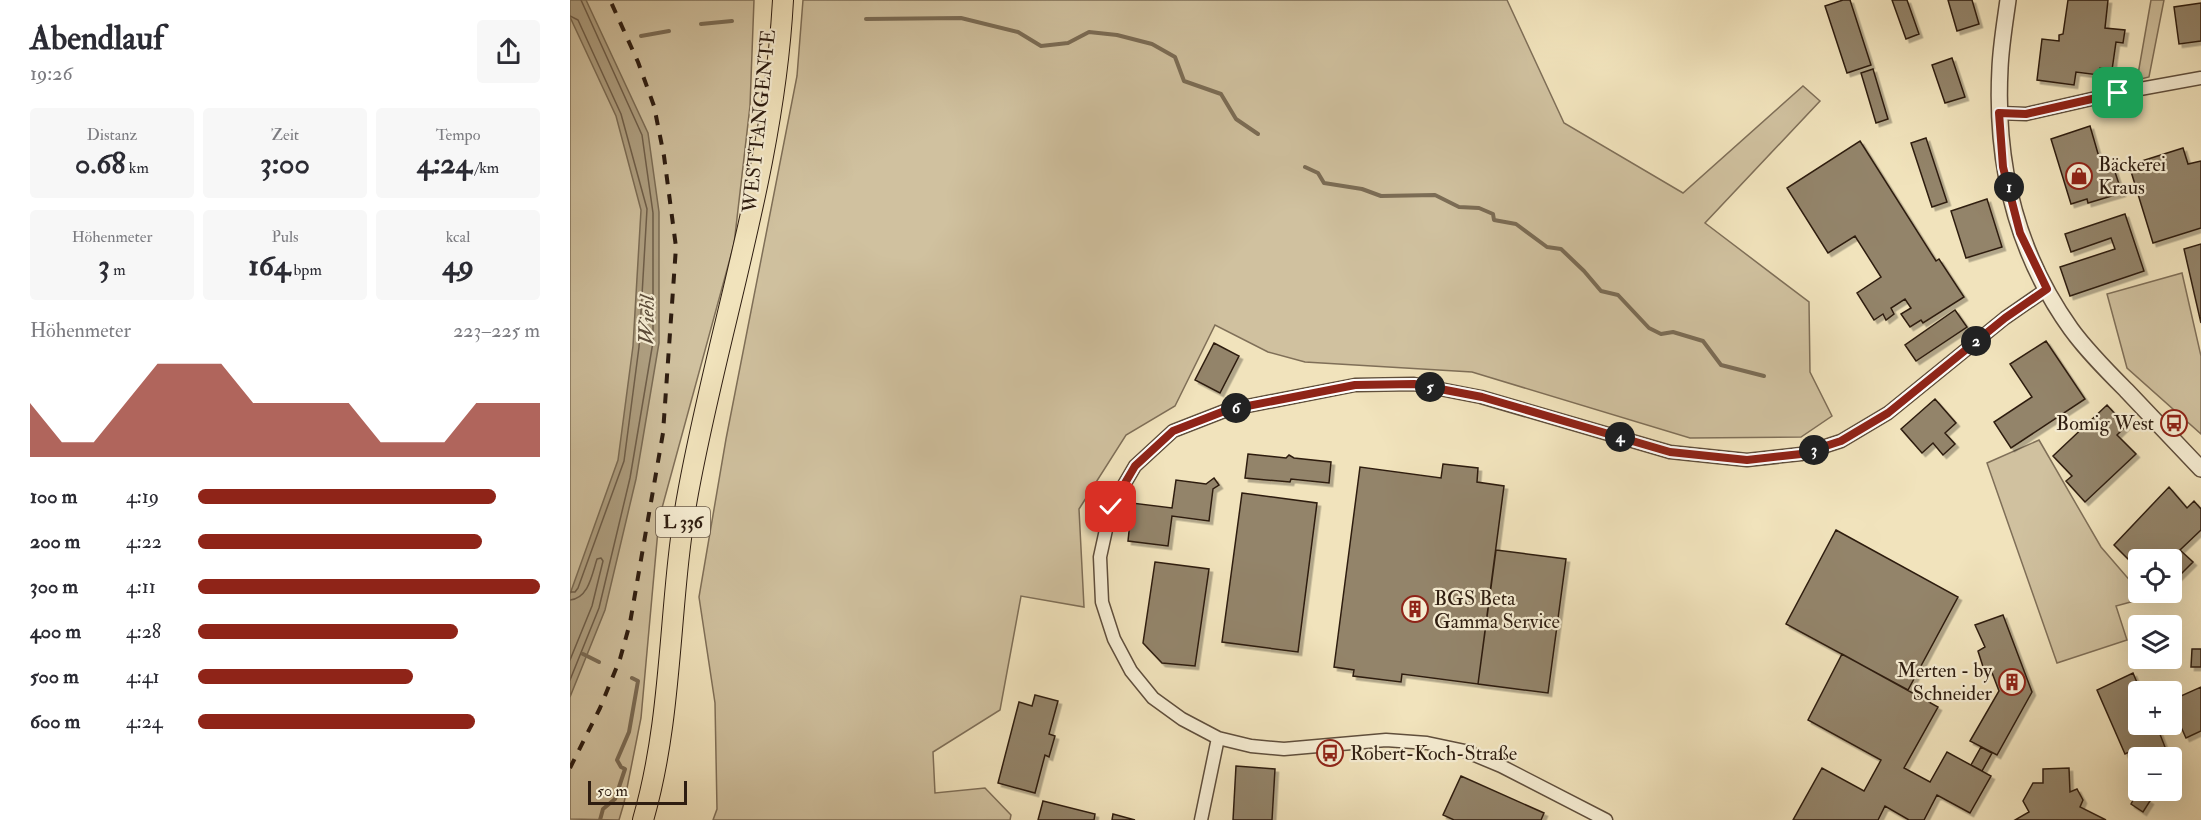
<!DOCTYPE html>
<html lang="de">
<head>
<meta charset="utf-8">
<style>
  :root { --surface:#fff; --page:#f7f7f7; --text:#2b2b33; --muted:#7c7c81; --accent:#8f2418 }
  body { margin:0; font-family:"IM FELL Double Pica",serif; background:var(--page); color:var(--text); height:100vh; display:flex; flex-direction:column; font-size:22px; white-space:nowrap }
  * { box-sizing:border-box; margin:0 }
  p { font-size:20px; color:var(--muted) }
  .icon { flex:none; width:33px; height:33px; fill:none; stroke:currentColor; stroke-width:2; stroke-linecap:round; stroke-linejoin:round }
  .map { position:relative; flex:1; overflow:hidden }
  .panel { display:flex; flex-direction:column; background:var(--surface); width:570px }
  .panel>* { flex:none }
  .fabs { position:absolute; left:1558px; top:549px; display:grid; gap:12px }
  .fabs a { display:grid; place-items:center; width:54px; height:54px; border-radius:6px; background:var(--surface); box-shadow:0 6px 24px #0002; font-size:30px }
  .scale { position:absolute; left:18px; bottom:15px; width:99px; box-sizing:border-box; padding-left:6px; border:3px solid #2e1d11; border-top:0; font-size:16px; line-height:21px; white-space:nowrap; color:#2e1d11; -webkit-text-stroke:4px #f6edd3; paint-order:stroke }
  .pin { position:absolute; display:grid; place-items:center; width:51px; height:51px; color:#fff; margin:-26px; border-radius:12px; box-shadow:0 3px 9px #0006 }
  .km { position:absolute; width:30px; height:30px; margin:-15px; border-radius:50%; background:#222; color:#fff; font-size:16px; line-height:30px; text-align:center }
  .round { display:grid; place-items:center; flex:none; width:63px; height:63px; border-radius:6px; background:var(--page) }
  .headline { display:flex; align-items:center; justify-content:space-between; height:102px; padding:0 30px }
  h1 { font-size:33px; font-weight:700; line-height:45px }
  .stats { display:grid; grid-template-columns:repeat(3,1fr); gap:9px; height:102px; padding:6px 30px }
  .stats div { display:grid; align-content:center; border-radius:6px; background:var(--page); text-align:center }
  .stats b { font-size:30px; font-weight:700 }
  .stats small { font-size:16px; font-weight:400 }
  .stats p { font-size:16px }
  .chart { height:168px; padding:12px 30px }
  .chart p { display:flex; justify-content:space-between }
  .chart svg { width:100%; height:108px; margin-top:6px; fill:var(--accent); opacity:.7 }
  ul { padding:0 30px; list-style:none; font-size:20px }
  li { display:grid; grid-template-columns:96px 72px 1fr; align-items:center; height:45px }
  li i { height:15px; border-radius:8px; background:var(--accent) }
  main { display:flex; flex:1; min-height:0 }
  .map>svg:first-child { display:block }
  .green { fill:#d0c19f; stroke:#7f6f58; stroke-width:1.5 }
  .water { fill:#afa082; stroke:#7b6c55; stroke-width:1.5 }
  .lines { fill:none; stroke-linecap:round; stroke-linejoin:round }
  .shore { stroke:#6e5e4a; stroke-width:1.5 }
  .stream { stroke:#7b6c55; stroke-width:4 }
  .building { fill:#93846a; stroke:#2e1d11; stroke-width:1.5; filter:url(#shadow) }
  .minor-casing { stroke:#5f4e3c; stroke-width:15 }
  .tertiary-casing { stroke:#5f4e3c; stroke-width:18 }
  .primary-casing { stroke:#2e1d11; stroke-width:22 }
  .minor { stroke:#f6edd3; stroke-width:12 }
  .tertiary { stroke:#f6edd3; stroke-width:15 }
  .primary { stroke:#f1e3bc; stroke-width:20 }
  .rail { stroke:#2e1d11; stroke-width:4; stroke-dasharray:10 10; stroke-linecap:butt }
  .route-casing { stroke:#fff; stroke-width:12 }
  .route { stroke:#8f2418; stroke-width:8 }
  .labels { text-anchor:middle; dominant-baseline:central; stroke-width:4.5; stroke-linejoin:round; paint-order:stroke }
  .shield { fill:#f6edd3; stroke:#6a5b4b; stroke-width:1.5 }
  .shield-label { font-size:18px; font-weight:bold; fill:#2e1d11 }
  .street-label { font-size:20px; fill:#2e1d11; stroke:#f6edd3 }
  .poi-label { font-size:20px; fill:#2e1d11; stroke:#f6edd3; text-anchor:start }
  .water-label { font-size:21px; font-style:italic; fill:#5b4b39; stroke:#f6edd3 }
</style>
</head>
<body>
<main>
<section class="panel">
<div class="headline"><div><h1>Abendlauf</h1><p>19:26</p></div><a class="round"><svg class="icon" aria-label="share" viewBox="0 0 24 24"><path d="M12 15V3M7 8l5-5 5 5M5 13v7h14v-7"/></svg></a></div>
<div class="stats">
<div><p>Distanz</p><b>0.68<small> km</small></b></div>
<div><p>Zeit</p><b>3:00</b></div>
<div><p>Tempo</p><b>4:24<small> /km</small></b></div>
</div>
<div class="stats">
<div><p>Höhenmeter</p><b>3<small> m</small></b></div>
<div><p>Puls</p><b>164<small> bpm</small></b></div>
<div><p>kcal</p><b>49</b></div>
</div>
<div class="chart"><p><span>Höhenmeter</span>223–225 m</p>
<svg viewBox="0 0 160 44" preserveAspectRatio="none"><path d="M0 44V22L10 38L20 38L30 22L40 6L50 6L60 6L70 22L80 22L90 22L100 22L110 38L120 38L130 38L140 22L150 22L160 22V44z"/></svg>
</div>
<ul>
<li><b>100 m</b>4:19<i style="width:87%"></i></li>
<li><b>200 m</b>4:22<i style="width:83%"></i></li>
<li><b>300 m</b>4:11<i style="width:100%"></i></li>
<li><b>400 m</b>4:28<i style="width:76%"></i></li>
<li><b>500 m</b>4:41<i style="width:63%"></i></li>
<li><b>600 m</b>4:24<i style="width:81%"></i></li>
</ul>
</section>
<div class="map">
<svg width="1631" height="820" viewBox="0 0 1631 820">
  <defs>
    <filter id="shadow"><feDropShadow dx="3.5" dy="3.5" stdDeviation="0" flood-color="#0004"/></filter>
  </defs>
  <rect width="100%" height="100%" fill="#f1e3bc"/>
  <filter id="stains"><feTurbulence type="fractalNoise" baseFrequency=".00333" numOctaves="4"/><feColorMatrix values="0 0 0 0 .2 0 0 0 0 .09 0 0 0 0 .02 0 0 0 .5 -.17"/></filter>
  <radialGradient id="worn" r=".72"><stop offset=".6" stop-color="#630" stop-opacity="0"/><stop offset="1" stop-color="#630" stop-opacity=".3"/></radialGradient>
  <!-- green -->
  <path class="green" d="M0 0H184L180 106 164 244 89 519 71 718 54 803 49 820 0 819Z
    M233 0H937L994 123 1113 193 1233 86 1250 101 1135 223 1239 302 1240 372 1262 416 1231 437 1120 438 902 372 735 362 698 352 645 325 605 406 556 435 509 509 514 607 451 596 430 710 363 752 365 793 415 788 441 815 440 820H143L147 809 145 703 129 597 156 439 227 76Z
    M1581 0H1594L1579 77 1567 80Z
    M1612 273 1631 356V434L1557 368 1537 294Z
    M1469 440 1531 547 1575 598 1546 606 1557 640 1487 663 1417 463Z"/>
  <!-- water -->
  <path class="water" d="M0 0H16L78 133 89 212V343L66 479 35 610 0 697V594L48 460 63 346 71 210 46 116 0 17Z"/>
  <g class="lines">
    <!-- shore -->
    <path class="shore" d="M0 16 8 20 51 114 77 209 69 347 54 461 8 588 5 592H0
      M0 600C19 598 22 574 27 559L31 558 33 561 22 606 0 660
      M0 680 29 608 60 478 83 342V213L72 135 11 0"/>
    <!-- stream -->
    <path class="stream" d="M296 19 391 18 448 32 471 46 498 43 519 32 547 35 582 44 605 57 614 81 651 94 666 119 688 134
      M131 24 162 21
      M71 36 99 31
      M735 167 748 173 754 183 792 189 811 196 865 195 889 207 909 208 923 214 924 220 946 224 977 247 991 249 1014 271 1031 291 1048 295 1079 328 1091 334 1103 332 1133 341 1151 365 1194 376
      M13 654 29 662
      M30 820 33 809 45 799 55 769 51 767 47 760 59 732 68 681 62 678"/>
  </g>
  <!-- building -->
  <path class="building" d="M1273 0H1280L1301 65 1277 73 1255 6Z
    M1322 0H1337L1349 34 1336 39Z
    M1378 0H1402L1409 24 1387 31Z
    M1498 0H1538L1535 28 1555 30 1553 43 1546 42 1542 70 1530 68 1529 75 1506 72 1504 85 1467 80 1472 39 1489 41V35L1493 34Z
    M1631 3V41L1609 44 1604 7Z
    M1382 58 1395 97 1375 103 1362 65Z
    M1303 69 1318 119 1306 123 1291 73Z
    M1520 126 1531 164 1541 160 1552 193 1518 203 1517 199 1501 204 1481 139Z
    M1356 138 1377 202 1362 207 1341 143Z
    M1290 141 1366 261 1369 259 1394 297 1353 323 1351 320 1340 327 1331 314 1341 308 1335 299 1321 308 1324 314 1316 320 1313 314 1304 320 1287 293 1311 277 1285 236 1258 253 1217 188Z
    M1613 148 1618 164 1631 161V228L1583 243 1559 165Z
    M1417 199 1432 247 1396 258 1381 211Z
    M1555 214 1574 271 1500 296 1490 267 1545 249 1541 238 1501 252 1495 234Z
    M1631 244V323L1614 249Z
    M1385 310 1397 327 1346 361 1335 345Z
    M1476 341 1515 399 1441 448 1424 422 1462 397 1440 364Z
    M644 343 669 356 650 393 625 380Z
    M1365 399 1386 423 1375 433 1385 444 1373 455 1363 443 1352 453 1331 429Z
    M1537 405 1556 426 1547 435 1566 454 1515 502 1496 481 1502 476 1483 456Z
    M678 454 716 458 719 455 724 458 761 462 759 483 721 479 720 482 675 478Z
    M873 464 908 468 907 482 934 486 908 684 832 674 831 682 783 676 784 670 764 667 790 467 871 478Z
    M644 478 649 485 643 489 639 521 602 516 598 546 558 541 562 503 602 508 606 480 636 484Z
    M1599 487 1617 508 1624 501 1631 509V530L1610 550 1623 562 1602 583V560H1569V570L1544 545Z
    M672 493 747 503 728 652 652 642Z
    M1266 530 1388 597 1338 690 1216 624Z
    M926 550 996 559 978 693 908 684Z
    M585 562 639 569 625 666 592 663 573 643Z
    M1433 615 1462 692 1427 755 1400 741 1429 691 1421 670 1415 673 1408 651 1415 647 1405 625Z
    M1622 649H1631V667H1621Z
    M1272 654 1368 707 1334 768 1360 782 1377 752 1421 776 1400 813 1367 795 1354 820H1339L1315 806 1308 820H1223L1252 768 1294 791 1311 760 1238 720Z
    M1563 673 1571 692H1569V724H1586L1595 747 1567 759 1563 750 1555 754 1527 690Z
    M1631 687V731L1616 738 1602 707V700Z
    M465 695 488 701 479 734 485 736 479 757 475 755 465 793 428 783 449 702 462 706Z
    M1411 747 1422 753 1412 771 1401 765Z
    M666 766 705 769 702 820H663Z
    M1499 768 1500 792 1507 789 1513 800 1510 807 1536 820H1445L1459 812 1453 801 1463 783H1473V769Z
    M891 776 974 813 971 820H884L873 815Z
    M1567 793 1580 801 1573 812 1561 804Z
    M473 801 525 814 524 820H468Z
    M543 814 565 820H542Z"/>
  <g class="lines">
    <defs>
      <path id="minor" d="M1429 113 1456 114 1548 93 1631 78
        M631 820 648 738
        M1036 820 931 766 895 751 857 743 816 740 714 749 681 746 648 738 612 719 583 698 561 671 544 639 532 602 530 557 541 507 565 466 603 431 657 410 785 385 844 384 911 397 1100 452 1177 460 1231 454 1271 441 1318 413 1435 318 1477 289"/>
      <path id="tertiary" d="M1438 0C1435 22 1431 45 1430 68 1425 162 1446 252 1501 329 1517 351 1537 371 1556 390 1581 416 1606 443 1631 469"/>
      <path id="primary" d="M73 820C104 713 98 601 118 493 148 328 204 169 213 0"/>
    </defs>
    <!-- minor casing -->
    <use href="#minor" class="minor-casing"/>
    <!-- tertiary casing -->
    <use href="#tertiary" class="tertiary-casing"/>
    <!-- primary casing -->
    <use href="#primary" class="primary-casing"/>
    <!-- minor -->
    <use href="#minor" class="minor"/>
    <!-- tertiary -->
    <use href="#tertiary" class="tertiary"/>
    <!-- primary -->
    <use href="#primary" class="primary"/>
    <!-- rail -->
    <path class="rail" d="M0 768 30 708 50 659 60 623 93 433 106 247 94 156 84 106 68 62 40 0"/>
  </g>
  <g class="lines">
    <defs>
      <path id="route" d="M541 507 565 466 603 431 657 410 785 385 844 384 912 397 1100 452 1177 460 1231 454 1271 441 1318 413 1435 318 1477 289 1450 233 1433 167 1429 113 1456 114 1548 93"/>
    </defs>
    <!-- route casing -->
    <use href="#route" class="route-casing"/>
    <!-- route -->
    <use href="#route" class="route"/>
  </g>
  <!-- icons -->
  <defs>
    <symbol id="shop-ring" viewBox="-11 -11 22 22"><circle r="9.5" fill="#f6edd3" stroke="#8f2418" stroke-width="1.5"/><path d="M-5-2.5h2.3a2.7 3.5 0 0 1 5.4 0H5L5.5 6h-11ZM-1.5-2.5h3a1.5 2.3 0 0 0-3 0Z" fill="#8f2418"/></symbol>
    <symbol id="bus-ring" viewBox="-11 -11 22 22"><circle r="9.5" fill="#f6edd3" stroke="#8f2418" stroke-width="1.5"/><path d="M-5-6H5V4H4V6H2V4H-2V6H-4V4H-5ZM-3.5-4V0h7V-4ZM-3.5 1.2v1.5H-2V1.2ZM2 1.2v1.5H3.5V1.2Z" fill="#8f2418"/></symbol>
    <symbol id="building-ring" viewBox="-11 -11 22 22"><circle r="9.5" fill="#f6edd3" stroke="#8f2418" stroke-width="1.5"/><path d="M-4-6H4V6H1V3H-1V6H-4ZM-2.5-4.3h1.7v1.8h-1.7ZM.8-4.3h1.7v1.8H.8ZM-2.5-1h1.7V.8h-1.7ZM.8-1h1.7V.8H.8Z" fill="#8f2418"/></symbol>
  </defs>
  <g fill-rule="evenodd">
    <use href="#shop-ring" x="1494" y="161" width="30" height="30"/>
    <use href="#bus-ring" x="1589" y="408" width="30" height="30"/>
    <use href="#building-ring" x="830" y="594" width="30" height="30"/>
    <use href="#building-ring" x="1427" y="667" width="30" height="30"/>
    <use href="#bus-ring" x="745" y="738" width="30" height="30"/>
  </g>
  <g class="labels">
    <!-- shield labels -->
    <rect class="shield" x="86" y="507" width="54" height="30" rx="4.5"/>
    <g class="shield-label">
      <text x="113" y="522">L 336</text>
    </g>
    <!-- street labels -->
    <g class="street-label">
      <text transform="translate(189 121) rotate(-84)">WESTTANGENTE</text>
    </g>
    <!-- poi labels -->
    <g class="poi-label">
      <text x="1528" y="164">Bäckerei<tspan x="1528" dy="23">Kraus</tspan></text>
      <text x="1584" y="423" text-anchor="end">Bomig West</text>
      <text x="864" y="598">BGS Beta<tspan x="864" dy="23">Gamma Service</tspan></text>
      <text x="1422" y="670" text-anchor="end">Merten - by<tspan x="1422" dy="23">Schneider</tspan></text>
      <text x="780" y="753">Robert-Koch-Straße</text>
    </g>
    <!-- water labels -->
    <g class="water-label">
      <text transform="translate(77 320) rotate(-89)">Wiehl</text>
    </g>
  </g>
  <rect width="100%" height="100%" filter="url(#stains)"/>
  <rect width="100%" height="100%" fill="url(#worn)"/>
</svg>
<div class="fabs">
<a><svg class="icon" aria-label="locate" viewBox="0 0 24 24"><circle cx="12" cy="12" r="6"/><path d="M12 2v4M12 18v4M2 12h4M18 12h4"/></svg></a>
<a><svg class="icon" aria-label="layers" viewBox="0 0 24 24"><path d="M12 4l9 5-9 5-9-5zM3 14l9 5 9-5"/></svg></a>
<a>+</a>
<a>−</a>
</div>
<div class="scale">50 m</div>
<div class="pin" style="left:1548px;top:93px;background:#1e9e55"><svg class="icon" aria-label="arrive" viewBox="0 0 24 24"><path d="M6 21V4h12l-3 4 3 4H6"/></svg></div>
<div class="pin" style="left:541px;top:507px;background:#d93025"><svg class="icon" aria-label="check" viewBox="0 0 24 24"><path d="M5 12l5 5 9-10"/></svg></div>
<b class="km" style="left:1439px;top:187px">1</b>
<b class="km" style="left:1406px;top:341px">2</b>
<b class="km" style="left:1244px;top:450px">3</b>
<b class="km" style="left:1050px;top:437px">4</b>
<b class="km" style="left:860px;top:387px">5</b>
<b class="km" style="left:666px;top:408px">6</b>
</div>
</main>
</body>
</html>
